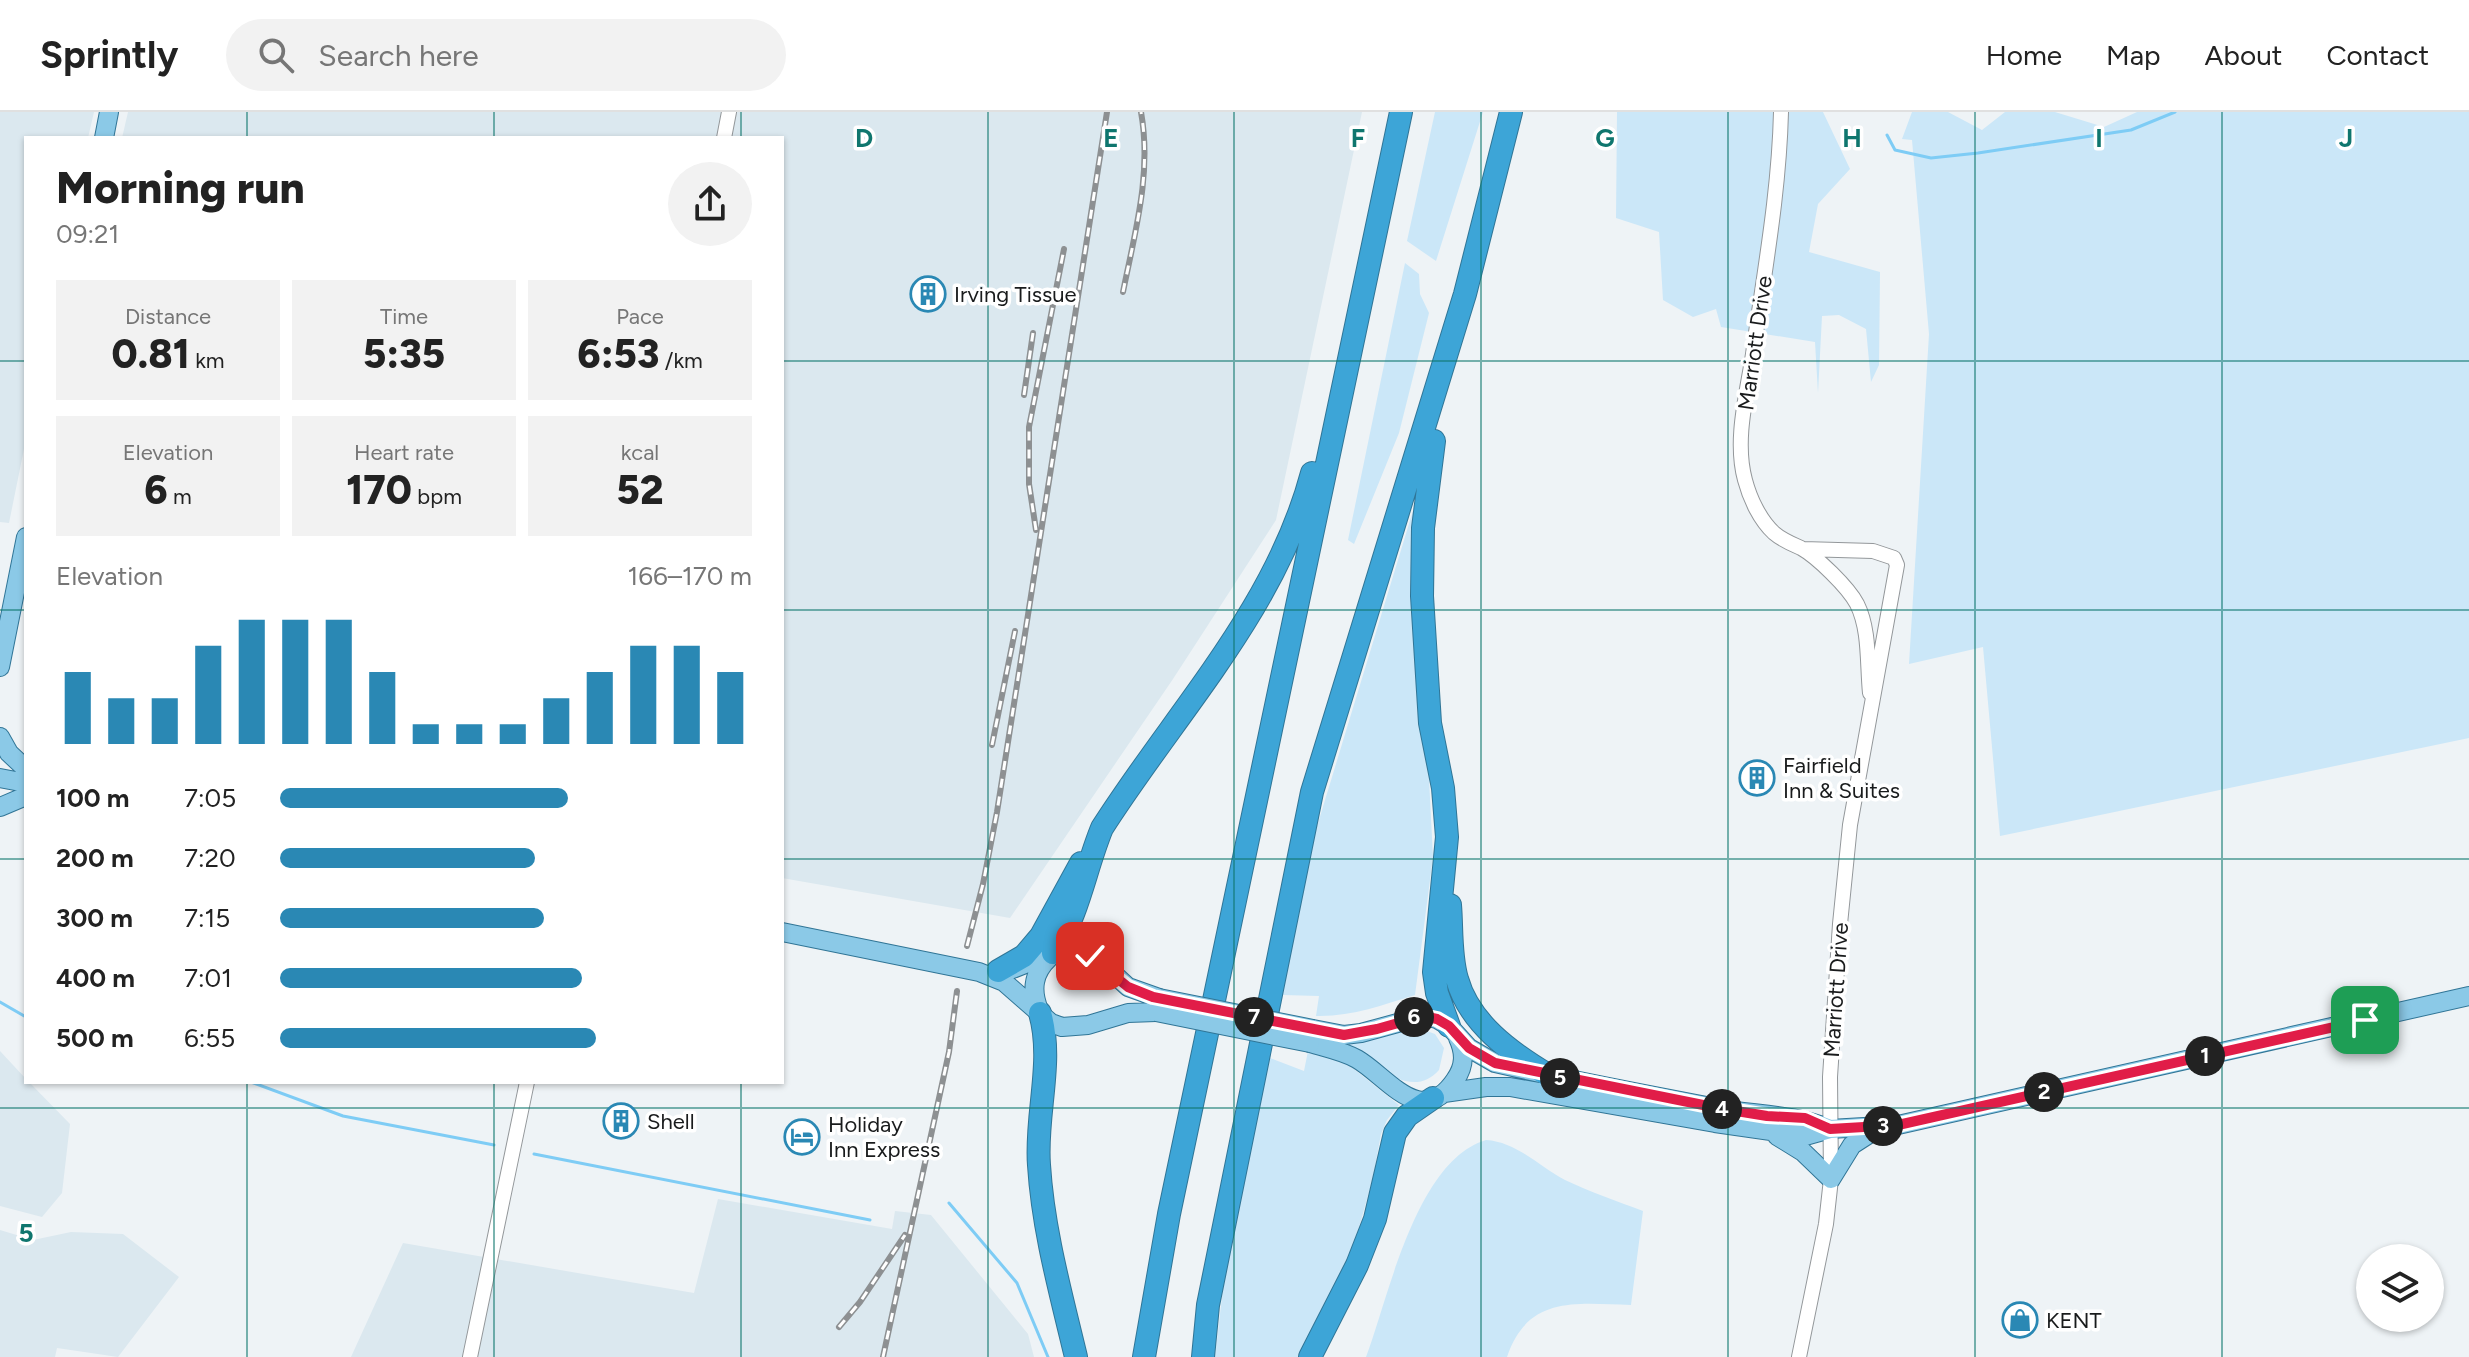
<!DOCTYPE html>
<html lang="en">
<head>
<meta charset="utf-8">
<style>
  :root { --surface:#fff; --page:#f2f2f2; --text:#222; --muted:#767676; --line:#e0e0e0; --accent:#2a88b4 }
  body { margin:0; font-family:Figtree,sans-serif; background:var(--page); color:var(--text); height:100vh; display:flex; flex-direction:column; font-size:30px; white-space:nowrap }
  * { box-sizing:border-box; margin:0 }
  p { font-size:26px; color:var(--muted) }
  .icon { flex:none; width:44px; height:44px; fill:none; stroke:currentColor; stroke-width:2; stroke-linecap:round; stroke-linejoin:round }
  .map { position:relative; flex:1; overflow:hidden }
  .sheet { position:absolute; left:24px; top:24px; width:760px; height:948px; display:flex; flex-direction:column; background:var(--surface); border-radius:0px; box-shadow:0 2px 6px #0004 }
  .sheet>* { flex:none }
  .buttons { position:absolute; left:2356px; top:1132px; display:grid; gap:16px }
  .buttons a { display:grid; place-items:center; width:88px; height:88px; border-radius:50%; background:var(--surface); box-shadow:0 2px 6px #0004; font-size:40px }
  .pin { position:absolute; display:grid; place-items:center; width:68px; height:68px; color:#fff; margin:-34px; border-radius:16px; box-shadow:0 4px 12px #0006 }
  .km { position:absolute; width:40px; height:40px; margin:-20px; border-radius:50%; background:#222; color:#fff; font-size:22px; line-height:40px; text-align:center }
  .round { display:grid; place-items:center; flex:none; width:84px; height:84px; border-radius:42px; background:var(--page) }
  .overview { display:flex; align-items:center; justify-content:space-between; height:136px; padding:0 32px }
  h1 { font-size:44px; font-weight:800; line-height:60px }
  .metrics { display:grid; grid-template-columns:repeat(3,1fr); gap:12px; height:136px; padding:8px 32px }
  .metrics div { display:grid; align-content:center; border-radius:0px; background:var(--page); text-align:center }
  .metrics b { font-size:40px; font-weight:800 }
  .metrics small { font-size:22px; font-weight:400 }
  .metrics p { font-size:22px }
  .chart { height:224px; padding:16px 32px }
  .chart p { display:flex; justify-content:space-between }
  .chart svg { width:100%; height:144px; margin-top:8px; stroke:var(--accent); stroke-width:6 }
  ul { padding:0 32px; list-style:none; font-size:26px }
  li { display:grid; grid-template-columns:128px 96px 1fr; align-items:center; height:60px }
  li i { height:20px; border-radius:10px; background:var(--accent) }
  header { display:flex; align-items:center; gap:48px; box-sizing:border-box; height:112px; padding:0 40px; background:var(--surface); border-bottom:2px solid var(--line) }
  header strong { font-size:38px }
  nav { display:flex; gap:44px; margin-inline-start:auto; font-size:28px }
  .search { width:560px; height:72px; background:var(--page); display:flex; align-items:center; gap:20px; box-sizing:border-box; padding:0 28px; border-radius:44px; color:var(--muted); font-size:30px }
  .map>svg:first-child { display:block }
  .built { fill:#dbe8ef }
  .green { fill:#cbe7f8 }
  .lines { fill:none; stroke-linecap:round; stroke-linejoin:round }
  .stream { stroke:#7eccf5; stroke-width:3 }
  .minor-casing { stroke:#93979a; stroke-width:16 }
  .major-casing { stroke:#307596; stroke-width:20 }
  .highway-casing { stroke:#307596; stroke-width:24 }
  .minor { stroke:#fff; stroke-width:14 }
  .major { stroke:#8bc9e7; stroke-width:18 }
  .highway { stroke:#3da5d7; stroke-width:22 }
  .rail-casing { stroke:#8d9092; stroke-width:6 }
  .rail { stroke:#fff; stroke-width:3; stroke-dasharray:9; stroke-linecap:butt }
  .major-bridge-casing { stroke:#307596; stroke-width:20; stroke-linecap:butt }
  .major-bridge { stroke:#8bc9e7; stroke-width:18 }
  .route-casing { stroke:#fff; stroke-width:16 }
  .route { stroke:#e11d48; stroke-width:10 }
  .grid { fill:none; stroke:#0f766e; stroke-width:2; stroke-opacity:0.55 }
  .labels { text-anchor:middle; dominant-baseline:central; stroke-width:7; stroke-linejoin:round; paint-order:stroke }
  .poi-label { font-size:22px; fill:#191b1c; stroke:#fff; text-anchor:start }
  .street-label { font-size:22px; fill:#191b1c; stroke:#fff }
  .grid-label { font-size:26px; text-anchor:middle; font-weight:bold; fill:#0f766e; stroke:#fff; stroke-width:7; stroke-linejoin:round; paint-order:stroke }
</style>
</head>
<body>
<header>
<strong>Sprintly</strong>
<div class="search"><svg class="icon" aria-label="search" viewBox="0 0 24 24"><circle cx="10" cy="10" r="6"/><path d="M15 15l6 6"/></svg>Search here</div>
<nav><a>Home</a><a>Map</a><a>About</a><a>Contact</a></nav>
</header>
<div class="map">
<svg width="2469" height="1245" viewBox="0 0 2469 1245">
  <rect width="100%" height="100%" fill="#eef3f6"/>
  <!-- built -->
  <path class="built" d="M0 0H94L88 26H26V327L9 411 0 410Z
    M128 0H1362L1276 408 1173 567 1010 806 782 766V26H122Z
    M0 939 26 967V970H29L70 1012 62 1081 42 1105 0 1094Z
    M718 1087 892 1117 895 1099 931 1103 1028 1222 1034 1245H351L403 1131 694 1181Z
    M0 1118 33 1128 71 1120 123 1122 179 1165 118 1245 57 1236 55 1245H0Z"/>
  <!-- green -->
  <path class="green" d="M1435 0H1483L1436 149 1407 129Z
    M1617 0H1823L1850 57 1818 92 1809 140 1880 160 1879 253 1871 270 1866 217 1839 203 1822 204 1818 281 1815 230 1721 215 1716 197 1693 205 1663 188 1659 120 1616 106Z
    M1912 0H1948L1982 18 2005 0H2055L2104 15 2137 0H2469V626L2000 724 1983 535 1909 552 1929 222 1912 28 1902 27Z
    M1405 151 1419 162 1420 182 1429 201 1399 321 1354 432 1348 428Z
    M1415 392 1433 745 1415 883C1382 893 1351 905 1316 904L1319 884 1283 883 1270 946 1304 959 1308 939 1344 949 1399 993 1387 1008 1381 1022 1373 1066 1352 1140 1304 1245H1215L1227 1142 1308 744Z
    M1416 915 1435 922 1444 936 1439 958C1411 990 1372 950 1346 933L1347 929Z
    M1486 1028C1517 1030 1538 1054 1565 1068 1590 1080 1617 1089 1643 1099L1631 1193C1578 1192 1528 1182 1507 1245H1366C1389 1184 1416 1049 1486 1028Z"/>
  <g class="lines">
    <!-- stream -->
    <path class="stream" d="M1887 23 1895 38 1931 46 1978 41 2131 18 2175 0
      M0 890 26 905
      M251 970 343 1004 494 1033
      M534 1042 870 1108
      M949 1091 1017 1171 1048 1245"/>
    <defs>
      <path id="minor" d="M1781 0C1779 82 1764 161 1753 242 1747 282 1734 328 1745 368 1750 387 1760 408 1774 421 1782 428 1792 432 1801 436 1817 445 1848 475 1857 492 1870 518 1867 552 1870 581
        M724 26 729 0
        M470 1245 527 970
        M1799 1245 1826 1112 1831 1067 1830 965 1840 812 1850 713 1897 453 1894 446 1873 439 1803 437"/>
      <path id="major" d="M104 26 109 0
        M0 555 26 425
        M0 625 9 641 26 657
        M0 666 26 671
        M0 695 26 684
        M782 820 979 860 1004 870 1051 911 1062 915 1088 913 1128 901 1156 900
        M1010 858 1053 841 1079 839 1103 852 1128 875 1159 886
        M1039 898C1031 878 1033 861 1049 846
        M1313 917 1344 923 1361 921 1423 904 1437 907 1449 914 1469 936 1495 951C1569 968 1643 982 1717 996 1755 1003 1795 1002 1830 1017
        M1310 931C1326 936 1343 939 1357 947 1388 965 1421 1018 1455 968 1465 954 1465 941 1458 926
        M1444 981 1486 975H1510L1715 1011 1805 1024 1830 1017 1898 1013 2469 884
        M1777 1024 1803 1040 1831 1067 1852 1033 1880 1015"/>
      <path id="highway" d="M1434 329 1423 416 1422 484 1430 611 1443 676 1447 725 1434 860 1437 881 1449 914
        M1450 793C1452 816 1450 844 1457 867 1469 911 1511 941 1548 963
        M1053 841C1080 800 1084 760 1102 716 1176 600 1276 497 1312 361
        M998 859 1024 844 1041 824 1081 751
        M1040 901C1054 950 1035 1003 1039 1053 1043 1118 1061 1182 1076 1245
        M1144 1245 1169 1102 1401 0
        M1203 1245 1208 1193 1312 680 1465 182 1511 0
        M1310 1245 1357 1153 1375 1107 1395 1021 1407 1004 1433 986"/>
    </defs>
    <!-- minor casing -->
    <use href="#minor" class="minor-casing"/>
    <!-- major casing -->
    <use href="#major" class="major-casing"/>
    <!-- highway casing -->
    <use href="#highway" class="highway-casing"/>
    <!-- minor -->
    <use href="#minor" class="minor"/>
    <!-- major -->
    <use href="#major" class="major"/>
    <!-- highway -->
    <use href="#highway" class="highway"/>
    <defs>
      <path id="rail" d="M1123 180C1135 120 1152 61 1141 0
        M1024 283 1033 221
        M1036 418 1029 372V315L1064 137
        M992 633 1015 519
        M967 834 983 772 997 700 1107 0
        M839 1215 860 1190 905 1123
        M883 1245 949 940 957 879"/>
    </defs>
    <!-- rail casing -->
    <use href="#rail" class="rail-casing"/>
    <!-- rail -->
    <use href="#rail" class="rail"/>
    <defs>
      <path id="major-bridge" d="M1159 886 1313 917
        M1156 900 1310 931"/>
    </defs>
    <!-- major-bridge casing -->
    <use href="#major-bridge" class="major-bridge-casing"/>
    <!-- major-bridge -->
    <use href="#major-bridge" class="major-bridge"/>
  </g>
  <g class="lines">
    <defs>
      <path id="route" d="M1090 844 1128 875 1153 885 1344 923 1377 917 1423 904 1437 907 1449 914 1469 936 1495 951 1718 996 1767 1004 1805 1006 1830 1017 1898 1013 2365 908"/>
    </defs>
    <!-- route casing -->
    <use href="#route" class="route-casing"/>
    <!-- route -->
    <use href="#route" class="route"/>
  </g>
  <!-- grid -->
  <path class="grid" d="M247 0V26M494 0V26M741 0V26M988 0V1245M1234 0V1245M1481 0V1245M1728 0V1245M1975 0V1245M2222 0V1245M0 249H26M782 249H2469M0 498H26M782 498H2469M0 747H26M782 747H2469M247 970V1245M494 970V1245M741 970V1245M0 996H2469"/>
  <!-- icons -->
  <defs>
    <symbol id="building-ring" viewBox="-11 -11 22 22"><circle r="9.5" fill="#fff" stroke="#2a88b4" stroke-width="1.5"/><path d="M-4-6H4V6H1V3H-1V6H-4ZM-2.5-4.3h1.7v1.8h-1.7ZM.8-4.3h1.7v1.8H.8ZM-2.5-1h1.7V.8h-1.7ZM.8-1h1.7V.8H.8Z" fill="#2a88b4"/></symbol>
    <symbol id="hotel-ring" viewBox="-11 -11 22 22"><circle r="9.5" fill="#fff" stroke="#2a88b4" stroke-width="1.5"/><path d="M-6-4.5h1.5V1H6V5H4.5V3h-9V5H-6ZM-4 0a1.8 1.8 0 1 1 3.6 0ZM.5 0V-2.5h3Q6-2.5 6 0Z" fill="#2a88b4"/></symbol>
    <symbol id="shop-ring" viewBox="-11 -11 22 22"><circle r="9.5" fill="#fff" stroke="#2a88b4" stroke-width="1.5"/><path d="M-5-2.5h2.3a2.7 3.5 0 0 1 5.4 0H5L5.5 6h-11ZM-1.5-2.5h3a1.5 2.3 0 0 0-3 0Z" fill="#2a88b4"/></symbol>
  </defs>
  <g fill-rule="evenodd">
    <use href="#building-ring" x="908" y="162" width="40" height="40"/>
    <use href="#building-ring" x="1737" y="646" width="40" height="40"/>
    <use href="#building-ring" x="601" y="989" width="40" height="40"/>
    <use href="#hotel-ring" x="782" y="1005" width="40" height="40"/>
    <use href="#shop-ring" x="2000" y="1188" width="40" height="40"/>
  </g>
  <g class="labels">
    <!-- poi labels -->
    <g class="poi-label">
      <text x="954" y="182">Irving Tissue</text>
      <text x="1783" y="653">Fairfield<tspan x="1783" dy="25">Inn &amp; Suites</tspan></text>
      <text x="647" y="1009">Shell</text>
      <text x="828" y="1012">Holiday<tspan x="828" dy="25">Inn Express</tspan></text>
      <text x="2046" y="1208">KENT</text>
    </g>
    <!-- street labels -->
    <g class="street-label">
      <text transform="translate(1755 231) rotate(-82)">Marriott Drive</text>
      <text transform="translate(1836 878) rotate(-86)">Marriott Drive</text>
    </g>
  </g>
  <g class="grid-label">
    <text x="864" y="35">D</text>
    <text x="1111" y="35">E</text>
    <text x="1358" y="35">F</text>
    <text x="1605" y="35">G</text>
    <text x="1852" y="35">H</text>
    <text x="2099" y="35">I</text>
    <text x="2346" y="35">J</text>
    <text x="26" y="1130">5</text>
  </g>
</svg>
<div class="buttons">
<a><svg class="icon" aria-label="layers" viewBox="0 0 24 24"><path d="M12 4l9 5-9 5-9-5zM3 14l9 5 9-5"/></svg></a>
</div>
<div class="pin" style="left:2365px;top:908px;background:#1e9e55"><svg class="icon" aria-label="arrive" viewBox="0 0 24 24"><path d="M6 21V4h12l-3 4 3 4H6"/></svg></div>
<div class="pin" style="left:1090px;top:844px;background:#d93025"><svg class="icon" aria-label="check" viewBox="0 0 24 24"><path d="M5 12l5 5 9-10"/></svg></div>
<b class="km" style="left:2205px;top:944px">1</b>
<b class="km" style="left:2044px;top:980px">2</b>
<b class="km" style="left:1883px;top:1014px">3</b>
<b class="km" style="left:1722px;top:997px">4</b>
<b class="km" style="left:1560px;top:966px">5</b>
<b class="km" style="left:1414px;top:905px">6</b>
<b class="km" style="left:1254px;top:905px">7</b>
<section class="sheet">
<div class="overview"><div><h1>Morning run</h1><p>09:21</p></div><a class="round"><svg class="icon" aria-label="share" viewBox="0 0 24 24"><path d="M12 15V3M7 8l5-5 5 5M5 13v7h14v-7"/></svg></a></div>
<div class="metrics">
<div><p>Distance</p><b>0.81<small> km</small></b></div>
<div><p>Time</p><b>5:35</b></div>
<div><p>Pace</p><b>6:53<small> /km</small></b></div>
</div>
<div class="metrics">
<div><p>Elevation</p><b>6<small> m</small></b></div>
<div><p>Heart rate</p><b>170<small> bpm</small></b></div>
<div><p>kcal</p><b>52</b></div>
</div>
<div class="chart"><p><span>Elevation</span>166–170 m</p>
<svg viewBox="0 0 160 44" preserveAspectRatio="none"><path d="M5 44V22M15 44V30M25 44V30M35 44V14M45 44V6M55 44V6M65 44V6M75 44V22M85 44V38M95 44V38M105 44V38M115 44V30M125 44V22M135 44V14M145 44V14M155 44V22"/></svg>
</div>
<ul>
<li><b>100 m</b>7:05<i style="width:61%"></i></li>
<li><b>200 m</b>7:20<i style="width:54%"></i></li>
<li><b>300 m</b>7:15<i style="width:56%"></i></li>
<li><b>400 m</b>7:01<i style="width:64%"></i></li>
<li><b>500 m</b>6:55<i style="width:67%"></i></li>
</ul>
</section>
</div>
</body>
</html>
